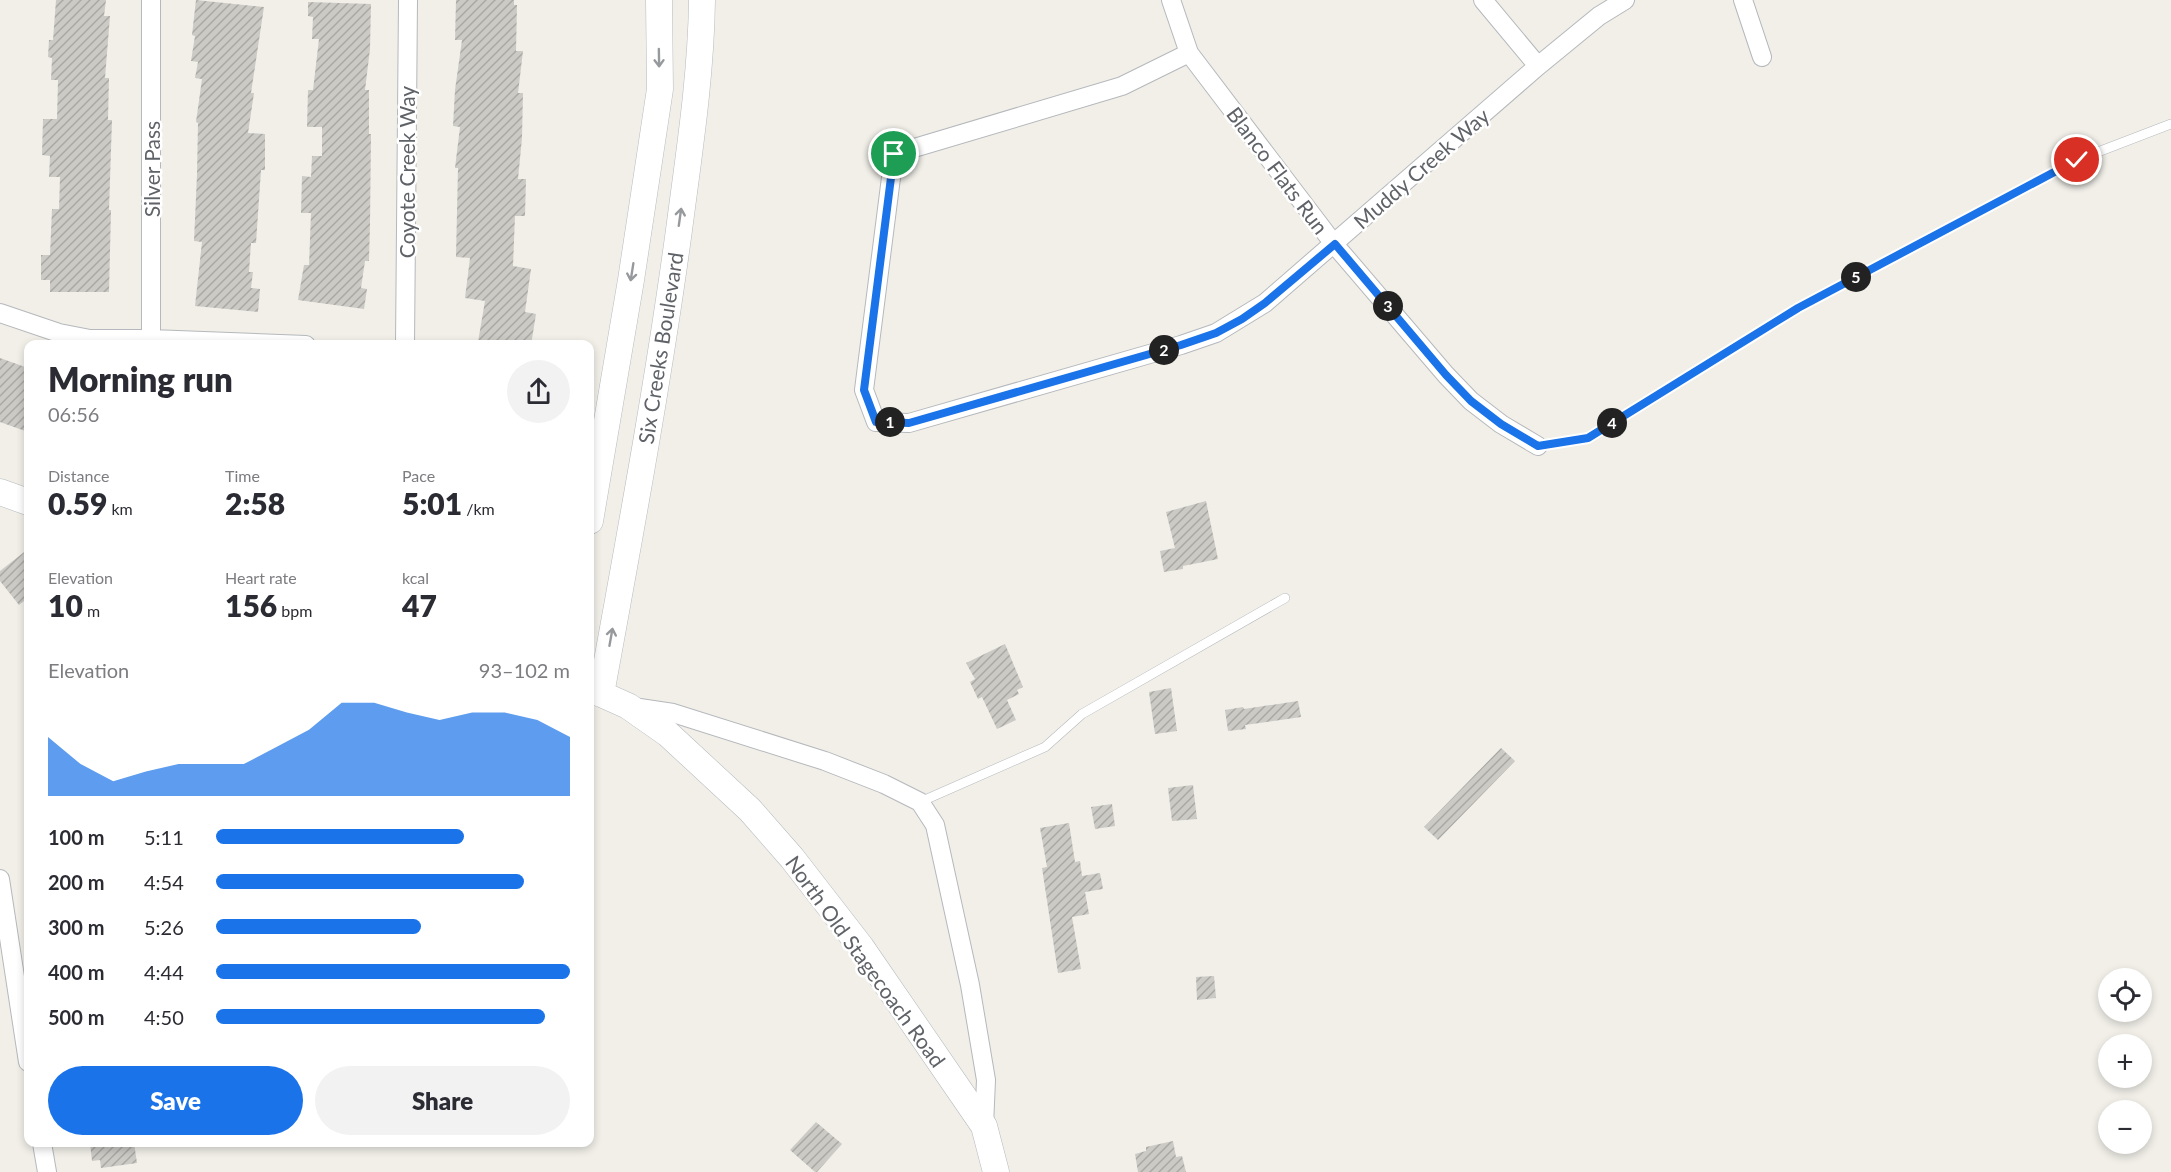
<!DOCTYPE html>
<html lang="en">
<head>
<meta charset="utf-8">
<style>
  :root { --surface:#fff; --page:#f2f2f3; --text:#2b2b33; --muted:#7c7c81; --accent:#1a73e8 }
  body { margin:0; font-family:Lato,sans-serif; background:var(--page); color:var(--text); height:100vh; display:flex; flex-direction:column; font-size:22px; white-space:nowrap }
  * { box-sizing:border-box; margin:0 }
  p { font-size:20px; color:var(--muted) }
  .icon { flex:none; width:33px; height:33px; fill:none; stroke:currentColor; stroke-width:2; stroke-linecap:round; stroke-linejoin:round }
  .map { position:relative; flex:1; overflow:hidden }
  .panel { position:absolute; left:24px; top:340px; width:570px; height:807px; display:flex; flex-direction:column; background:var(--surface); border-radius:12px; box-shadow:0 3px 9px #0003 }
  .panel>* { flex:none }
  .tools { position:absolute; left:2098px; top:968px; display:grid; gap:12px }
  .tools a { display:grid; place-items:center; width:54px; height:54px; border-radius:50%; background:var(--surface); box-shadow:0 3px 9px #0003; font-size:30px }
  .pin { position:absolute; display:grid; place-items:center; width:51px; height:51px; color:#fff; margin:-26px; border:3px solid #fff; border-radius:50%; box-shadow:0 2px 6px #0007 }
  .km { position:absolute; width:30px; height:30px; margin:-15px; border-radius:50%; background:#222; color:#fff; font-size:16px; line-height:30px; text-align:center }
  .round { display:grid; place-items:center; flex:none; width:63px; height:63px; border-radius:32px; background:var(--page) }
  .summary { display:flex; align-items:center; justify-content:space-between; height:102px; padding:0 24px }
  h1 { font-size:33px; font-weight:800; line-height:45px }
  .metrics { display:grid; grid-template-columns:repeat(3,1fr); gap:9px; height:102px; padding:6px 24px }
  .metrics div { display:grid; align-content:center }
  .metrics b { font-size:30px; font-weight:800 }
  .metrics small { font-size:16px; font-weight:400 }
  .metrics p { font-size:16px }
  .chart { height:168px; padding:12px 24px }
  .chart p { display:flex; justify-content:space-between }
  .chart svg { width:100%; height:108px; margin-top:6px; fill:var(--accent); opacity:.7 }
  .action { display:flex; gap:12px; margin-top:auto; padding:12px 24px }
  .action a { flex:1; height:69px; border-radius:36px; background:var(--accent); color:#fff; font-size:24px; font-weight:800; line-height:69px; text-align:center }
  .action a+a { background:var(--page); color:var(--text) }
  ul { padding:0 24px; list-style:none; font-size:20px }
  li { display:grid; grid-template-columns:96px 72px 1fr; align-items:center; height:45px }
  li i { height:15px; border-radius:8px; background:var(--accent) }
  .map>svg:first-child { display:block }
  .building { fill:url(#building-hatch) }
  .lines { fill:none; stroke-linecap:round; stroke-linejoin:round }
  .lane-casing { stroke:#b5b8bc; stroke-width:10 }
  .street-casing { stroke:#b5b8bc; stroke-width:20 }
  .secondary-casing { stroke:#b6babf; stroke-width:27 }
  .lane { stroke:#fff; stroke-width:9 }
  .street { stroke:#fff; stroke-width:18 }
  .secondary { stroke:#fff; stroke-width:26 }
  .oneway { stroke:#979a9d }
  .route-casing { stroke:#fff; stroke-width:12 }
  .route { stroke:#1a73e8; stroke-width:8 }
  .labels { text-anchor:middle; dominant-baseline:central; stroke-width:5; stroke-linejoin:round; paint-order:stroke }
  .street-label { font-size:21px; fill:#5f6368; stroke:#fff }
</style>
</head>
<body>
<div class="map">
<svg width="2171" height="1172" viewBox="0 0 2171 1172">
  <defs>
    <pattern id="building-hatch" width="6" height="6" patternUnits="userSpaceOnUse" patternTransform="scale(1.5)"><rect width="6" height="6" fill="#cccac5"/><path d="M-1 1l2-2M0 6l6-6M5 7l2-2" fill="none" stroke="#a9a8a4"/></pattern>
  </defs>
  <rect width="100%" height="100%" fill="#f1efe8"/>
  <!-- building -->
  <path class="building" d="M56 0H106L104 16H110L105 78H109L108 120H112L109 210H111L109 292H50V280H41V255H50L52 209H59L60 177H49L50 156 42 155 43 119H57L58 80H51L52 58 48 57 49 40H53Z
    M196 0 264 7 251 93H254L248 133 265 134V170H261L256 243H251L249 272H253L251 288 260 289 258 312 195 306 202 242 194 241 197 175 198 123 196 122 202 79 195 78 198 62 191 61 195 36 192 35Z
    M456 0H514V5H517L516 51H523L518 93H523L522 138 518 179H526L525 216H515L513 266 531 269 525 312 536 314 531 345H497L478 342 485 301 465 298 470 258 456 257 458 168H455L460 127 453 126 455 90 462 40H455Z
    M308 2 371 4 370 49 365 90H369V134H371L370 224 369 261H365L361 288 367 289 364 309 298 300 304 265H309L311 213H301L302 176 311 177 312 156H322V127H307L308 90H313L319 39H312L313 17 308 16Z
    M0 358 28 368V432L0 422Z
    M1206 501 1218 559 1183 566V569L1164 572 1160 551 1175 548 1166 512Z
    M28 549V598L19 605 0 581V571Z
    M1005 644 1023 687 1017 690 1019 694 1007 700 1016 720 997 729 982 697 978 699 970 682 975 679 966 663Z
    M1171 688 1177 731 1155 734 1149 692Z
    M1298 701 1301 717 1245 725 1246 729 1228 731 1225 710 1243 707 1244 709Z
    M1501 748 1515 761 1438 840 1424 827Z
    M1193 785 1197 819 1172 821 1168 788Z
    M1112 804 1115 826 1095 829 1091 807Z
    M1069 823 1075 862 1080 861 1082 876 1100 873 1103 889 1085 892 1089 914 1072 917 1081 969 1058 973 1042 868 1047 867 1040 828Z
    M1214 976 1216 998 1197 1000 1196 977Z
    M816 1122 842 1144 817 1172H815L790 1150Z
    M1173 1141 1176 1157 1182 1156 1186 1172H1138L1135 1154 1146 1151V1147Z
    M90 1143H134L137 1163 101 1168 100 1160 92 1161Z"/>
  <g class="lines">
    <defs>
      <path id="lane" d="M1538 446 1588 438 1798 308 2077 160 2171 124
        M920 802 1045 747 1082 714 1285 598"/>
      <path id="street" d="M151 0V339
        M1171 0 1189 53 1334 244 1446 375 1471 401 1501 424 1538 446
        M1483 0 1538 66
        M1743 0 1762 57
        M1189 53 1122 86 894 154 864 390 876 422 909 423 1181 345 1216 333 1265 303 1538 66 1599 16 1625 0
        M0 313 59 333 90 339H151L306 345
        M405 345 408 0
        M633 707 673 713 825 761 884 784 920 802 935 825 970 985 986 1080 984 1126
        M0 879 28 1062
        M42 1143 47 1172"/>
      <path id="secondary" d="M0 492 28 502
        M590 521 631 280 660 89 659 0
        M590 689 628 706 668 734 750 810 792 858 861 947 984 1126 996 1172
        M601 694C629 540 658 385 679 230 689 153 701 77 702 0"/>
    </defs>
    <!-- lane casing -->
    <use href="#lane" class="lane-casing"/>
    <!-- street casing -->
    <use href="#street" class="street-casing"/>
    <!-- secondary casing -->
    <use href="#secondary" class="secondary-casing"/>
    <!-- lane -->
    <use href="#lane" class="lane"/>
    <!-- street -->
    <use href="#street" class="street"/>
    <!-- secondary -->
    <use href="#secondary" class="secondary"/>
  </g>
  <!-- one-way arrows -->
  <defs><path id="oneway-shaft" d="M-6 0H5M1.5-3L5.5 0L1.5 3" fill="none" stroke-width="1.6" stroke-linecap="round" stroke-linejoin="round" transform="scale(1.5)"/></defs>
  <g class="oneway">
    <use href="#oneway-shaft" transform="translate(659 58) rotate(89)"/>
    <use href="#oneway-shaft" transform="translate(680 217) rotate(-82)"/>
    <use href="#oneway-shaft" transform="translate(632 272) rotate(99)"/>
    <use href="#oneway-shaft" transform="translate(611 637) rotate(-80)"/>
  </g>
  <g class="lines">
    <defs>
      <path id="route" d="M894 154 864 390 876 422 909 423 1181 345 1216 333 1242 319 1265 303 1335 244 1446 375 1471 401 1501 424 1538 446 1588 438 1798 308 2077 160"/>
    </defs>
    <!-- route casing -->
    <use href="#route" class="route-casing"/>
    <!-- route -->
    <use href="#route" class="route"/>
  </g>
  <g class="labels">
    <!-- street labels -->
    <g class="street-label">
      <text transform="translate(1421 168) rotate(-41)">Muddy Creek Way</text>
      <text transform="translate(151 169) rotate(-90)">Silver Pass</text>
      <text transform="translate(1278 170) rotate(53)">Blanco Flats Run</text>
      <text transform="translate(406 172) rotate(-90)">Coyote Creek Way</text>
      <text transform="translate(660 348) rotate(-81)">Six Creeks Boulevard</text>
      <text transform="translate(866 961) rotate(54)">North Old Stagecoach Road</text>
    </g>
  </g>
</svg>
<div class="tools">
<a><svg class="icon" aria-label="locate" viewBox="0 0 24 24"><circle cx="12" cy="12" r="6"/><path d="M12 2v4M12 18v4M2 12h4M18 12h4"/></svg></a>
<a>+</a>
<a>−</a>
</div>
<div class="pin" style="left:894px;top:154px;background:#1e9e55"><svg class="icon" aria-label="arrive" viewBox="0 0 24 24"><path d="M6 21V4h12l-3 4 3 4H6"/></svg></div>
<div class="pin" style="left:2077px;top:160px;background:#d93025"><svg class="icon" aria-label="check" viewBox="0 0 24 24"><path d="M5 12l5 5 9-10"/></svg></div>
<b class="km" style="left:890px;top:422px">1</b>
<b class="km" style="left:1164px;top:350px">2</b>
<b class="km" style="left:1388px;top:306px">3</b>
<b class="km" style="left:1612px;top:423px">4</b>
<b class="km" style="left:1856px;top:277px">5</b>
<section class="panel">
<div class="summary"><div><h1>Morning run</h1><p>06:56</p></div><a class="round"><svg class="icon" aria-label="share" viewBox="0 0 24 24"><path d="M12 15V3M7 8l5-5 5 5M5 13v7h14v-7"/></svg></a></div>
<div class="metrics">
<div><p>Distance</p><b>0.59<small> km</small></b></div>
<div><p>Time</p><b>2:58</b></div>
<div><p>Pace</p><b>5:01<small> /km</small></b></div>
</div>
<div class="metrics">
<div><p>Elevation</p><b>10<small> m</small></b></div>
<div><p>Heart rate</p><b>156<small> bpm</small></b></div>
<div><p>kcal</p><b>47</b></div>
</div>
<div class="chart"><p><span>Elevation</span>93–102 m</p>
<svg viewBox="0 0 160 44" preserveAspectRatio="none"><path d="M0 44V20L10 31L20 38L30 34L40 31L50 31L60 31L70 24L80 17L90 6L100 6L110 10L120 13L130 10L140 10L150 13L160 20V44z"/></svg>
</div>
<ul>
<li><b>100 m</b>5:11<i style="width:70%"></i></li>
<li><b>200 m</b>4:54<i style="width:87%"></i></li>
<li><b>300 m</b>5:26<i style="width:58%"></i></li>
<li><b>400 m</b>4:44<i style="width:100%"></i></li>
<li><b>500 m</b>4:50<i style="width:93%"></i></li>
</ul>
<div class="action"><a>Save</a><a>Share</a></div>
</section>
</div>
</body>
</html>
